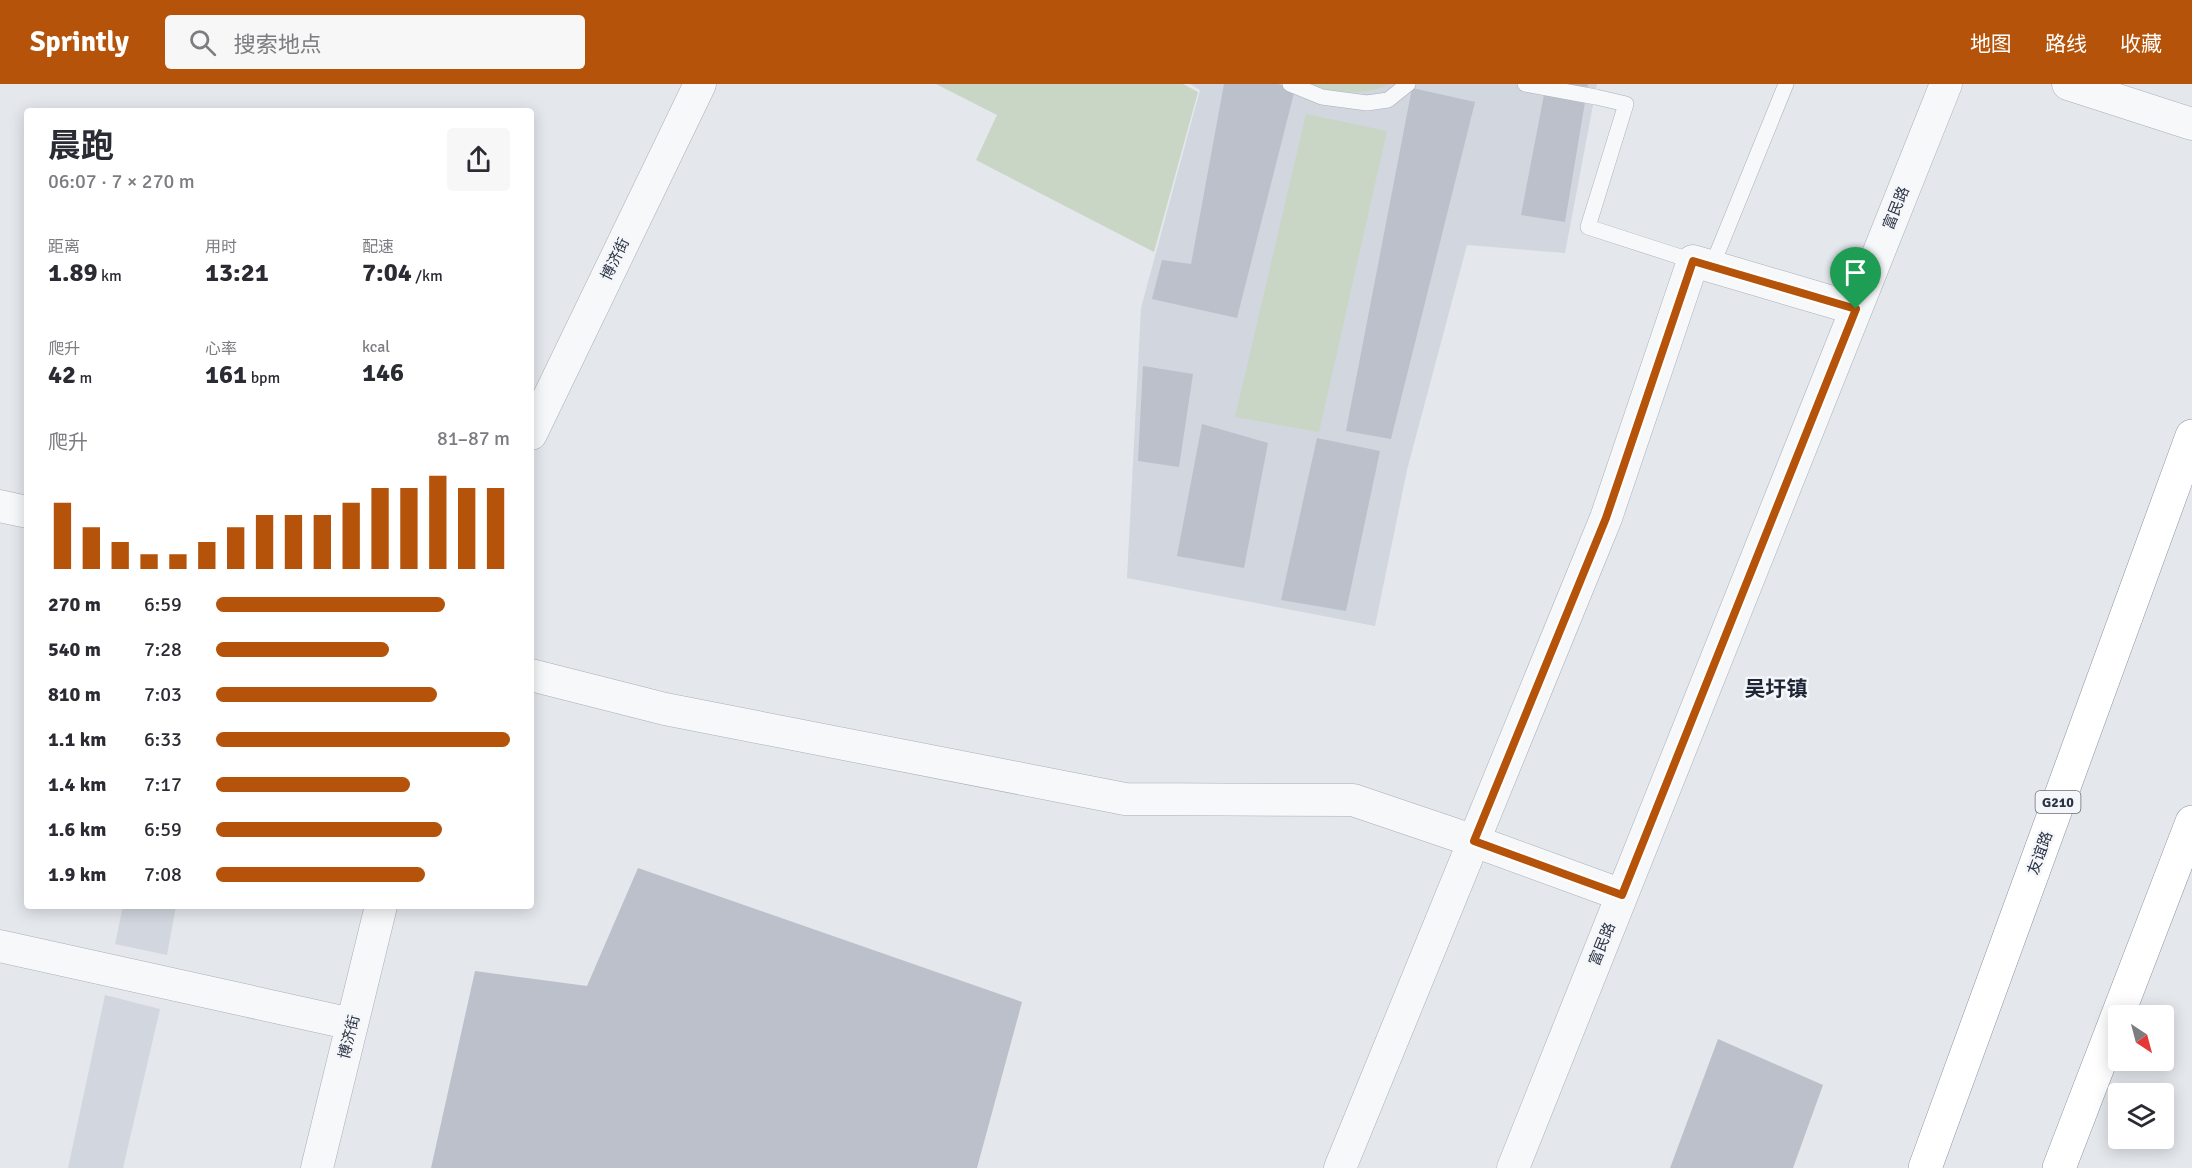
<!DOCTYPE html>
<html lang="zh">
<head>
<meta charset="utf-8">
<style>
  :root { --surface:#fff; --page:#f7f7f7; --text:#2b2b33; --muted:#7c7c81; --accent:#b45309 }
  body { margin:0; font-family:Signika,"Noto Sans SC",sans-serif; background:var(--page); color:var(--text); height:100vh; display:flex; flex-direction:column; font-size:22px; white-space:nowrap }
  * { box-sizing:border-box; margin:0 }
  p { font-size:20px; color:var(--muted) }
  .icon { flex:none; width:33px; height:33px; fill:none; stroke:currentColor; stroke-width:2; stroke-linecap:round; stroke-linejoin:round }
  .map { position:relative; flex:1; overflow:hidden }
  .drawer { position:absolute; left:24px; top:24px; width:510px; height:801px; display:flex; flex-direction:column; background:var(--surface); border-radius:6px; box-shadow:0 3px 15px #0003 }
  .drawer>* { flex:none }
  .needle { width:39px; rotate:144deg }
  .tools { position:absolute; left:2108px; top:921px; display:grid; gap:12px }
  .tools a { display:grid; place-items:center; width:66px; height:66px; border-radius:6px; background:var(--surface); box-shadow:0 3px 15px #0003; font-size:30px }
  .pin { position:absolute; display:grid; place-items:center; width:51px; height:51px; color:#fff; margin:-62px -26px; border-radius:50% 50% 50% 0; rotate:-45deg; box-shadow:0 0 6px #0007 }
  .pin .icon { rotate:45deg }
  .round { display:grid; place-items:center; flex:none; width:63px; height:63px; border-radius:6px; background:var(--page) }
  .summary { display:flex; align-items:center; justify-content:space-between; height:102px; padding:0 24px }
  h1 { font-size:33px; font-weight:700; line-height:45px }
  .metrics { display:grid; grid-template-columns:repeat(3,1fr); gap:9px; height:102px; padding:6px 24px }
  .metrics div { display:grid; align-content:center }
  .metrics b { font-size:26px; font-weight:700 }
  .metrics small { font-size:16px; font-weight:400 }
  .metrics p { font-size:16px }
  .chart { height:168px; padding:12px 24px }
  .chart p { display:flex; justify-content:space-between }
  .chart svg { width:100%; height:108px; margin-top:6px; stroke:var(--accent); stroke-width:6 }
  ul { padding:0 24px; list-style:none; font-size:20px }
  li { display:grid; grid-template-columns:96px 72px 1fr; align-items:center; height:45px }
  li i { height:15px; border-radius:8px; background:var(--accent) }
  header { display:flex; align-items:center; gap:36px; box-sizing:border-box; height:84px; padding:0 30px; background:var(--accent); color:#fff }
  header strong { font-size:28px }
  nav { display:flex; gap:33px; margin-inline-start:auto; font-size:21px }
  .search { width:420px; height:54px; background:var(--page); display:flex; align-items:center; gap:15px; box-sizing:border-box; padding:0 21px; border-radius:6px; color:var(--muted); font-size:22px }
  .map>svg:first-child { display:block }
  .built { fill:#d2d6de }
  .green { fill:#c9d6c5 }
  .building { fill:#bbc0ca }
  .lines { fill:none; stroke-linecap:round; stroke-linejoin:round }
  .service-casing { stroke:#a9aeb7; stroke-width:16 }
  .minor-casing { stroke:#a9aeb7; stroke-width:33 }
  .trunk-casing { stroke:#8b94a3; stroke-width:34 }
  .service { stroke:#f7f8fa; stroke-width:15 }
  .minor { stroke:#f7f8fa; stroke-width:32 }
  .trunk { stroke:#fff; stroke-width:33 }
  .route-casing { stroke:#fff; stroke-width:12 }
  .route { stroke:#b45309; stroke-width:8 }
  .labels { text-anchor:middle; dominant-baseline:central; stroke-width:5; stroke-linejoin:round; paint-order:stroke }
  .shield { fill:#f4f6f9; stroke:#676e7b; stroke-width:1.5 }
  .shield-label { font-size:14px; font-weight:bold; fill:#2b3445 }
  .street-label { font-size:15px; fill:#2b3445; stroke:#f4f6f9 }
  .district-label { font-size:21px; font-weight:bold; fill:#1d2536; stroke:#f4f6f9 }
</style>
</head>
<body>
<header>
<strong>Sprintly</strong>
<div class="search"><svg class="icon" aria-label="search" viewBox="0 0 24 24"><circle cx="10" cy="10" r="6"/><path d="M15 15l6 6"/></svg>搜索地点</div>
<nav><a>地图</a><a>路线</a><a>收藏</a></nav>
</header>
<div class="map">
<svg width="2192" height="1084" viewBox="0 0 2192 1084">
  <rect width="100%" height="100%" fill="#e4e7ec"/>
  <!-- built -->
  <path class="built" d="M1190 0H1597L1565 169 1467 161 1407 386 1375 542 1127 494 1141 224 1200 6Z
    M123 822H176L167 871 115 860Z
    M105 911 160 925 123 1084H68Z"/>
  <!-- green -->
  <path class="green" d="M936 0H1183L1198 8 1154 168 976 76 997 31Z
    M1310 0H1390C1364 12 1336 10 1310 0Z
    M1306 30 1387 47 1319 348 1235 333Z"/>
  <!-- building -->
  <path class="building" d="M1224 0H1278L1295 5 1237 234 1152 215 1162 176 1191 180Z
    M1546 0H1588L1565 138 1521 131Z
    M1412 4 1475 18 1391 355 1346 347Z
    M1143 282 1193 290 1179 383 1138 377Z
    M1202 340 1268 359 1244 484 1177 472Z
    M1317 354 1380 367 1346 527 1281 516Z
    M638 784 1022 918 977 1084H431L475 887 587 902Z
    M1718 955 1823 1001 1793 1084H1670Z"/>
  <g class="lines">
    <defs>
      <path id="service" d="M1290 0 1322 13 1367 19 1388 16 1408 0
        M1525 0 1596 13 1626 20 1588 143 1693 177
        M1712 182 1786 0"/>
      <path id="minor" d="M2068 0 2192 40
        M531 350 700 0
        M0 422 27 428
        M531 591 665 625 1125 715 1353 716 1474 757 1622 811
        M0 862 352 940
        M317 1084 381 822
        M1340 1084 1606 434 1693 177 1856 225
        M1513 1084 1946 0"/>
      <path id="trunk" d="M1925 1084 2192 352
        M2059 1084 2192 738"/>
    </defs>
    <!-- service casing -->
    <use href="#service" class="service-casing"/>
    <!-- minor casing -->
    <use href="#minor" class="minor-casing"/>
    <!-- trunk casing -->
    <use href="#trunk" class="trunk-casing"/>
    <!-- service -->
    <use href="#service" class="service"/>
    <!-- minor -->
    <use href="#minor" class="minor"/>
    <!-- trunk -->
    <use href="#trunk" class="trunk"/>
  </g>
  <g class="lines">
    <defs>
      <path id="route" d="M1693 177 1856 225 1622 811 1474 757 1606 434Z"/>
    </defs>
    <!-- route casing -->
    <use href="#route" class="route-casing"/>
    <!-- route -->
    <use href="#route" class="route"/>
  </g>
  <g class="labels">
    <!-- shield labels -->
    <rect class="shield" x="2035.5" y="707" width="45" height="22" rx="4.5"/>
    <g class="shield-label">
      <text x="2058" y="718">G210</text>
    </g>
    <!-- street labels -->
    <g class="street-label">
      <text transform="translate(1896 124) rotate(-68)">富民路</text>
      <text transform="translate(615 175) rotate(-64)">博济街</text>
      <text transform="translate(2040 769) rotate(-70)">友谊路</text>
      <text transform="translate(1602 860) rotate(-68)">富民路</text>
      <text transform="translate(349 953) rotate(-76)">博济街</text>
    </g>
    <!-- district labels -->
    <g class="district-label">
      <text x="1776" y="605">吴圩镇</text>
    </g>
  </g>
</svg>
<div class="tools">
<a><svg class="needle" viewBox="-14 -14 28 28"><path d="M0-13l5 13h-10z" fill="#e53935"/><path d="M0 13l5-13h-10z" fill="#7c7c81"/></svg></a>
<a><svg class="icon" aria-label="layers" viewBox="0 0 24 24"><path d="M12 4l9 5-9 5-9-5zM3 14l9 5 9-5"/></svg></a>
</div>
<div class="pin" style="left:1856px;top:225px;background:#1e9e55"><svg class="icon" aria-label="arrive" viewBox="0 0 24 24"><path d="M6 21V4h12l-3 4 3 4H6"/></svg></div>
<section class="drawer">
<div class="summary"><div><h1>晨跑</h1><p>06:07 · 7 × 270 m</p></div><a class="round"><svg class="icon" aria-label="share" viewBox="0 0 24 24"><path d="M12 15V3M7 8l5-5 5 5M5 13v7h14v-7"/></svg></a></div>
<div class="metrics">
<div><p>距离</p><b>1.89<small> km</small></b></div>
<div><p>用时</p><b>13:21</b></div>
<div><p>配速</p><b>7:04<small> /km</small></b></div>
</div>
<div class="metrics">
<div><p>爬升</p><b>42<small> m</small></b></div>
<div><p>心率</p><b>161<small> bpm</small></b></div>
<div><p>kcal</p><b>146</b></div>
</div>
<div class="chart"><p><span>爬升</span>81–87 m</p>
<svg viewBox="0 0 160 44" preserveAspectRatio="none"><path d="M5 44V17M15 44V27M25 44V33M35 44V38M45 44V38M55 44V33M65 44V27M75 44V22M85 44V22M95 44V22M105 44V17M115 44V11M125 44V11M135 44V6M145 44V11M155 44V11"/></svg>
</div>
<ul>
<li><b>270 m</b>6:59<i style="width:78%"></i></li>
<li><b>540 m</b>7:28<i style="width:59%"></i></li>
<li><b>810 m</b>7:03<i style="width:75%"></i></li>
<li><b>1.1 km</b>6:33<i style="width:100%"></i></li>
<li><b>1.4 km</b>7:17<i style="width:66%"></i></li>
<li><b>1.6 km</b>6:59<i style="width:77%"></i></li>
<li><b>1.9 km</b>7:08<i style="width:71%"></i></li>
</ul>
</section>
</div>
</body>
</html>
